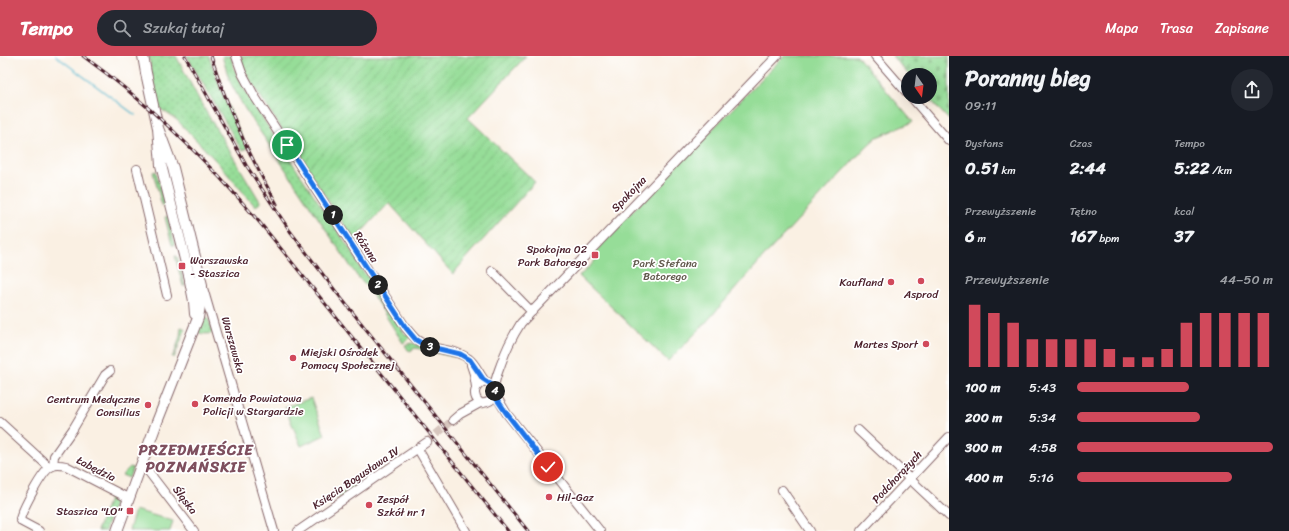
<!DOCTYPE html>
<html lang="pl">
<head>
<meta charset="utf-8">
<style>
  :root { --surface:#171b24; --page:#242831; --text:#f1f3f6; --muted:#9ea1a6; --accent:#d1495b }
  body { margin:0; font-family:Sriracha,sans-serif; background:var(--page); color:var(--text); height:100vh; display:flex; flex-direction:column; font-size:15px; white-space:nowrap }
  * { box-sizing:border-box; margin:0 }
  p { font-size:13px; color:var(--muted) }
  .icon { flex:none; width:22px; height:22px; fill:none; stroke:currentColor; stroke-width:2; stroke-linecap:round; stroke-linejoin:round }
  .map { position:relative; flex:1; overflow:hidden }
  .details { display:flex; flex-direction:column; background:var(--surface); width:340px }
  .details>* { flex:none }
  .needle { width:26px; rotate:166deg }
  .controls { position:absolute; left:901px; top:12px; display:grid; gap:8px }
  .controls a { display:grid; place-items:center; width:36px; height:36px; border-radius:50%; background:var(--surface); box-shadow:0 4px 16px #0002; font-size:20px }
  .pin { position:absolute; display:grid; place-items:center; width:34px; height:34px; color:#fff; margin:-17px; border:2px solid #fff; border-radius:50%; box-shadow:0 1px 4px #0007 }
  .km { position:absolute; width:20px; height:20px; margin:-10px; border-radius:50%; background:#222; color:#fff; font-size:11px; line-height:20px; text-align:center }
  .round { display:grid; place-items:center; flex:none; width:42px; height:42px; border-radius:21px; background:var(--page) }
  .overview { display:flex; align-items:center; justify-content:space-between; height:68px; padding:0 16px }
  h1 { font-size:22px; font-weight:800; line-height:30px }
  .metrics { display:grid; grid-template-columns:repeat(3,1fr); gap:6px; height:68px; padding:4px 16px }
  .metrics div { display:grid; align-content:center }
  .metrics b { font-size:17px; font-weight:800 }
  .metrics small { font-size:11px; font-weight:400 }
  .metrics p { font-size:11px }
  .chart { height:112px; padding:8px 16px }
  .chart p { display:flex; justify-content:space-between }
  .chart svg { width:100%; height:72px; margin-top:4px; stroke:var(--accent); stroke-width:6 }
  ul { padding:0 16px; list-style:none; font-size:13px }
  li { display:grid; grid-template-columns:64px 48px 1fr; align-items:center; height:30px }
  li i { height:10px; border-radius:5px; background:var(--accent) }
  header { display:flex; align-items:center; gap:24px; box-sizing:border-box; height:56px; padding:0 20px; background:var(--accent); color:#fff }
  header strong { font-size:19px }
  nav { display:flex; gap:22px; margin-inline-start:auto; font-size:14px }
  .search { width:280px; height:36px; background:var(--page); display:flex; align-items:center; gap:10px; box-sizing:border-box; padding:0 14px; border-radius:22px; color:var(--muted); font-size:15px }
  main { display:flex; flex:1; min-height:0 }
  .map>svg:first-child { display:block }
  .grass { fill:url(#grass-dots); stroke:#707e62 }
  .cemetery { fill:url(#cemetery-stones); stroke:#707e62 }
  .park { fill:#96dd98; stroke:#707e62 }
  .garden { fill:url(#garden-furrows); stroke:#707e62 }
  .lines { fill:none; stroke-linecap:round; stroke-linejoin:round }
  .stream { stroke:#52b8d0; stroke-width:1.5 }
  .minor-tunnel { stroke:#d7c6be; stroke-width:8; stroke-dasharray:8 4; stroke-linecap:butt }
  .minor-casing { stroke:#88686b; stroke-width:10 }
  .major-casing { stroke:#88686b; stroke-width:12 }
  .minor { stroke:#fff; stroke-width:8 }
  .major { stroke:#fff; stroke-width:10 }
  .rail-casing { stroke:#4a1f2b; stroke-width:3 }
  .rail { stroke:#fff; stroke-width:1.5; stroke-dasharray:4.5; stroke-linecap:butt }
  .route-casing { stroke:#fff; stroke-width:8 }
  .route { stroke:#1a73e8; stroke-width:5 }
  .poi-dot { fill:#d1495b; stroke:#fff; stroke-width:1.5 }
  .labels { text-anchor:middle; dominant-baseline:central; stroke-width:3.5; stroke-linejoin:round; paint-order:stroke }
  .street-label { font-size:11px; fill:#4a1f2b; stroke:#fff }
  .poi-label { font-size:11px; fill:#4a1f2b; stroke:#fff; text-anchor:end }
  .park-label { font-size:11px; fill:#61584c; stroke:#fff }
  .district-label { font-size:15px; font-weight:bold; letter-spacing:1px; fill:#7e4f5e; stroke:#fff }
</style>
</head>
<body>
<header>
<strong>Tempo</strong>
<div class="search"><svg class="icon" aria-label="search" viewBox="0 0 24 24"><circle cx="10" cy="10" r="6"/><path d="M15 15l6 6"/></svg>Szukaj tutaj</div>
<nav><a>Mapa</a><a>Trasa</a><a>Zapisane</a></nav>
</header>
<main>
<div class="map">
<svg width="949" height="475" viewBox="0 0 949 475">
  <defs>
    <pattern id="grass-dots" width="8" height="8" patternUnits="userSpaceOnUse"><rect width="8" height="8" fill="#96dd98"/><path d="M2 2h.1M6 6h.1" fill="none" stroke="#83bd83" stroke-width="1.8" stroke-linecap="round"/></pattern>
    <pattern id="cemetery-stones" width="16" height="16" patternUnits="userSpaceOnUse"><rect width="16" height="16" fill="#96dd98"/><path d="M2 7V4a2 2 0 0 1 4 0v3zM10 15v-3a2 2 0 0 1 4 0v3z" fill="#83bd83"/></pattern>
    <pattern id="garden-furrows" width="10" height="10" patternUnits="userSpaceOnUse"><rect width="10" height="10" fill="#96dd98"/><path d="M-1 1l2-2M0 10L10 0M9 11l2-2" fill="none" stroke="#83bd83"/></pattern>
  </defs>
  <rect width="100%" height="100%" fill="#fff"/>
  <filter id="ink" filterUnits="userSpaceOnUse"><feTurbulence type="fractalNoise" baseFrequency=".025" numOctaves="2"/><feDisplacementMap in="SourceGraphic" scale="8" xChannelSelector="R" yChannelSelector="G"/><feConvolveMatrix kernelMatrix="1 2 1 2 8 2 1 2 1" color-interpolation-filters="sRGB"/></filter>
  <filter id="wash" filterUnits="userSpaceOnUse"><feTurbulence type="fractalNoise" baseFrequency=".012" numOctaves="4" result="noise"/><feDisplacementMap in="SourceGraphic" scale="16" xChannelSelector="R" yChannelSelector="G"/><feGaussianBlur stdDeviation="0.9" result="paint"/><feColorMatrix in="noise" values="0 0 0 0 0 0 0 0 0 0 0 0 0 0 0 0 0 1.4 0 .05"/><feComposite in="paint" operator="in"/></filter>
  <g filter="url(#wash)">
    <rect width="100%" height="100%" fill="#faf0e3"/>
    <!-- grass -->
    <path class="grass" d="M149 0H176L202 49 261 147 255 150 217 106 177 64 156 50Z
      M187 0H209L221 34 247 92 242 95Z
      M222 0H231L234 12 249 42 356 202C358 209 362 217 369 221 369 227 375 237 381 241L382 246 405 278 408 279 410 282 408 284 403 287 368 232 357 220 245 53 230 26Z
      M156 115 165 149 162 150 153 116Z
      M168 160 175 189H172L165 161Z
      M175 200H177L185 230H183Z
      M202 261 208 262 213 277C208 278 201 279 196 275Z
      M181 271 184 272 185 274 174 302 172 301 173 299H174L180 280Z
      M412 287 455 300 454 301 420 293 415 292 410 295 409 294H408L405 289Z
      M130 411 133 412 129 422 122 419Z
      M359 425 358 429 340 441 331 444Z
      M111 438 116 442 105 475H97Z"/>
    <!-- cemetery -->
    <path class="cemetery" d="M892 0H949V64L928 41H930V19H909Z"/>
    <!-- park -->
    <path class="park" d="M784 0H857L913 66 877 81 867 90 767 197 701 272 668 305 579 220 590 210 598 201 595 197 603 185Z
      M311 342 325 379 301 390 285 351Z
      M135 454 173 465 170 475H134L129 474Z"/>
    <!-- garden -->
    <path class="garden" d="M240 0H526L468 62 535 126 463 206 453 218 389 147 354 184 244 15Z"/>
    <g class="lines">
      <!-- stream -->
      <path class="stream" d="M56 0 135 59"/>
    </g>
  </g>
  <g filter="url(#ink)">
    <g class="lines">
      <!-- minor-tunnel -->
      <path class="minor-tunnel" d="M427 386 453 364"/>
      <defs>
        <path id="minor" d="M236 0 242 17 255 41 406 272C410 276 413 281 417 284 432 296 454 291 469 303 476 308 479 318 485 325
          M875 0 908 38
          M911 41 949 85
          M137 113 167 239
          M492 215 532 256
          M203 232 274 475
          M471 309 474 318 476 331
          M485 325C501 329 496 349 480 347 471 339 475 329 485 325Z
          M494 332C495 323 498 316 501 308 506 293 512 281 521 267L777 0
          M495 338 507 358 600 475
          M453 364 460 358 480 347
          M0 366 49 411
          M858 374 949 460
          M418 393 466 475
          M141 409 148 415 194 475
          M53 410 54 400 73 373 105 319 110 315
          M782 434 810 475
          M39 475 22 466 20 463C23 453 42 415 51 411 55 408 62 409 66 410L128 442
          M298 475 427 386
          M861 475 949 381"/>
        <path id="major" d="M143 0 146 17 158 72 161 109 190 223 195 231 199 229 201 225
          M190 225 194 245 195 258
          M117 475 157 366 198 262 201 244 202 229 173 112 158 72"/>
      </defs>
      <!-- minor casing -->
      <use href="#minor" class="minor-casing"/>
      <!-- major casing -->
      <use href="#major" class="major-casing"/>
      <!-- minor -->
      <use href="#minor" class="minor"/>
      <!-- major -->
      <use href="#major" class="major"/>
      <defs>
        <path id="rail" d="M83 0C154 51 215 112 270 179L508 475
          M185 0 246 109 290 175 337 237 528 475
          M211 0C227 51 250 102 277 148"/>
      </defs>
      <!-- rail casing -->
      <use href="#rail" class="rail-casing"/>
      <!-- rail -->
      <use href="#rail" class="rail"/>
    </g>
  </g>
  <g class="lines" filter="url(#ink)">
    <defs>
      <path id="route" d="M287 89 406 272 416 284 423 288 431 291 460 298 470 304 483 323 492 329 496 342 507 358 548 411"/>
    </defs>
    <!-- route casing -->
    <use href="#route" class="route-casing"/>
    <!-- route -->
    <use href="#route" class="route"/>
  </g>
  <!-- markers -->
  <g class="poi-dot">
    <rect x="591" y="195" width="8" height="8" rx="2"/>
    <rect x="178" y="206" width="8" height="8" rx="2"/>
    <circle cx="921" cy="225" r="4"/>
    <circle cx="891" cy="226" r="4"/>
    <circle cx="926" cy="288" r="4"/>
    <circle cx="293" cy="302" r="4"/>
    <circle cx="195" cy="348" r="4"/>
    <circle cx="148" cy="349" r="4"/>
    <circle cx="549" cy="441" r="4"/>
    <circle cx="369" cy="449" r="4"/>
    <rect x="126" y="451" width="8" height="8" rx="2"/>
  </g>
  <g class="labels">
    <!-- street labels -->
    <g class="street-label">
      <text transform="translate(629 138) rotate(-46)">Spokojna</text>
      <text transform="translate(366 191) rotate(57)">Różana</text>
      <text transform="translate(233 289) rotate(74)">Warszawska</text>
      <text transform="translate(96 413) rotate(27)">Łabędzia</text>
      <text transform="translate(897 421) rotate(-47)">Podchorążych</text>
      <text transform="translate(356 422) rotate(-34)">Księcia Bogusława IV</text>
      <text transform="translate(185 444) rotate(53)">Śląska</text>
    </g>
    <!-- poi labels -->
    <g class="poi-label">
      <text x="587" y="193">Spokojna 02<tspan x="587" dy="13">Park Batorego</tspan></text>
      <text x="190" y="204" text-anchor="start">Warszawska<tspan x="190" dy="13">- Staszica</tspan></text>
      <text x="883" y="226">Kaufland</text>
      <text x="921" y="238" text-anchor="middle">Asprod</text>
      <text x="918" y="288">Martes Sport</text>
      <text x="301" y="296" text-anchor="start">Miejski Ośrodek<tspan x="301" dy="13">Pomocy Społecznej</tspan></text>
      <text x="203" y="342" text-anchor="start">Komenda Powiatowa<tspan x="203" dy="13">Policji w Stargardzie</tspan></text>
      <text x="140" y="343">Centrum Medyczne<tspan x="140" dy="13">Consilius</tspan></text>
      <text x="557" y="441" text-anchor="start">Hil-Gaz</text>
      <text x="377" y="443" text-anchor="start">Zespół<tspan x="377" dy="13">Szkół nr 1</tspan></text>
      <text x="122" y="455">Staszica "LO"</text>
    </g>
    <!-- park labels -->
    <g class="park-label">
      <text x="665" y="207">Park Stefana<tspan x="665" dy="13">Batorego</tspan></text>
    </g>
    <!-- district labels -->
    <g class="district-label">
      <text x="196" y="394">PRZEDMIEŚCIE<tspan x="196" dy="17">POZNAŃSKIE</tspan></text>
    </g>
  </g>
</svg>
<div class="controls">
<a><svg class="needle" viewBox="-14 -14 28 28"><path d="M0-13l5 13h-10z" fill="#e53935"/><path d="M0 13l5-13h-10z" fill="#9ea1a6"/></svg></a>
</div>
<div class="pin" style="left:287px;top:89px;background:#1e9e55"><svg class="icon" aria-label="arrive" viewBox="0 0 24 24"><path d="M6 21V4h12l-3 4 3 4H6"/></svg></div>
<div class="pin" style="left:548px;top:411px;background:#d93025"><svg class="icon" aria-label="check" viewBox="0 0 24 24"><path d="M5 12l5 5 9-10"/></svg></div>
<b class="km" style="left:333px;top:159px">1</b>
<b class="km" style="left:378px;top:229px">2</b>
<b class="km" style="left:430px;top:291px">3</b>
<b class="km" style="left:495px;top:335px">4</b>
</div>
<section class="details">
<div class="overview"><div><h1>Poranny bieg</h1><p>09:11</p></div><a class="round"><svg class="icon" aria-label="share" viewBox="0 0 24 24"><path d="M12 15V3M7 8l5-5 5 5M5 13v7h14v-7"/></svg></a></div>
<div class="metrics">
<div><p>Dystans</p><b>0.51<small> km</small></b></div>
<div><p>Czas</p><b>2:44</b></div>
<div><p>Tempo</p><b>5:22<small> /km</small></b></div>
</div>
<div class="metrics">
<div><p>Przewyższenie</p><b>6<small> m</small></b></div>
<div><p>Tętno</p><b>167<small> bpm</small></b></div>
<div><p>kcal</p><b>37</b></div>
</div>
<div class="chart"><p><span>Przewyższenie</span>44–50 m</p>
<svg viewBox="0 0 160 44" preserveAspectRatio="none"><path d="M5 44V6M15 44V11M25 44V17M35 44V27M45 44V27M55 44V27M65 44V27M75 44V33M85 44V38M95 44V38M105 44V33M115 44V17M125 44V11M135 44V11M145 44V11M155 44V11"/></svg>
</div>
<ul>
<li><b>100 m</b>5:43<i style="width:57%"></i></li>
<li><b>200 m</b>5:34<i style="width:63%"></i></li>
<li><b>300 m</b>4:58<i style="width:100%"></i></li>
<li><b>400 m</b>5:16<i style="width:79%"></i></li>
</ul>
</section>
</main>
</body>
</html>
